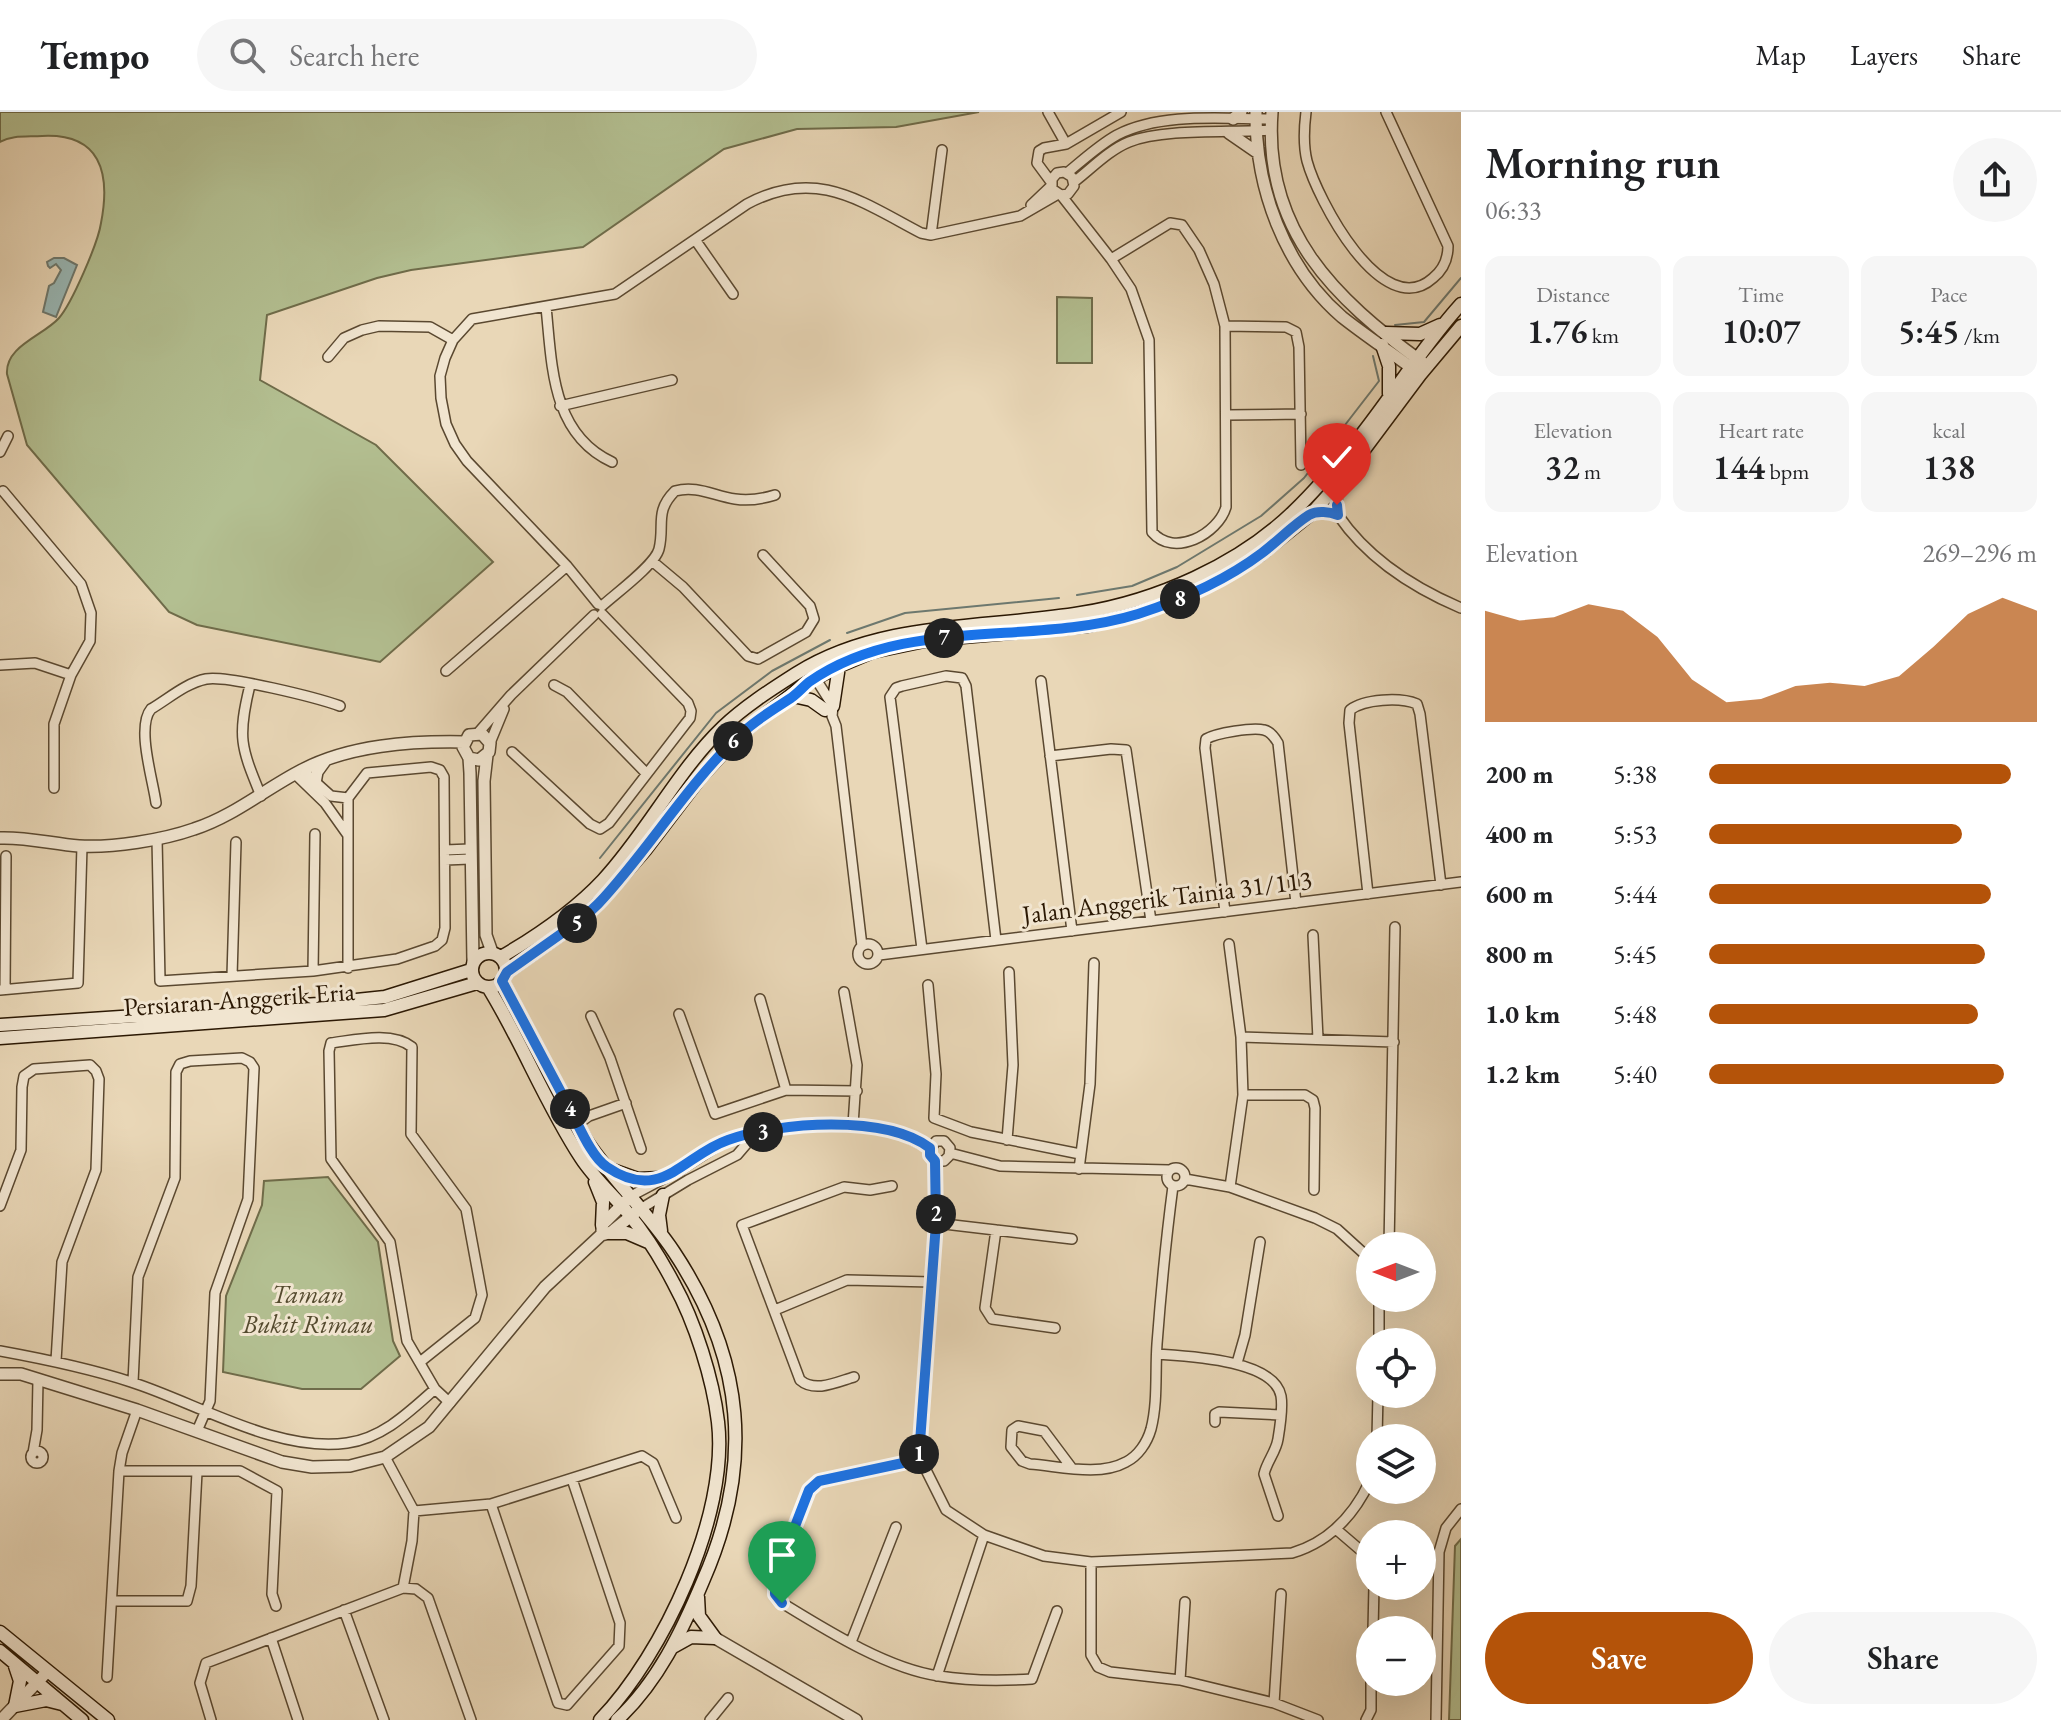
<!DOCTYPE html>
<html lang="en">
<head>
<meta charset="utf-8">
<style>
  :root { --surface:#fff; --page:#f6f6f6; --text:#202124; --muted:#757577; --line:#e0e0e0; --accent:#b45309 }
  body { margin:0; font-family:"EB Garamond",serif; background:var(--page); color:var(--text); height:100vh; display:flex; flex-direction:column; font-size:30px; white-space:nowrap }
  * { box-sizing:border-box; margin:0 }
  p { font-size:26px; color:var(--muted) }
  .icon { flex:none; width:44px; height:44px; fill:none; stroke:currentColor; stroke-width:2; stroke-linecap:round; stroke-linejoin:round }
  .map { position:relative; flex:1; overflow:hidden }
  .sheet { display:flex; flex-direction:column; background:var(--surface); width:600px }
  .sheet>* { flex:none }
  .needle { width:52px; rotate:270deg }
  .fabs { position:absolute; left:1356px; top:1120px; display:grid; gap:16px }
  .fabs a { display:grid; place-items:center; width:80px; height:80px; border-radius:50%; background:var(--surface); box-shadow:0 8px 32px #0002; font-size:40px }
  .pin { position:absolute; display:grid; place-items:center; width:68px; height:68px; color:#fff; margin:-82px -34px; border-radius:50% 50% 50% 0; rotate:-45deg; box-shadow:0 0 8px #0007 }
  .pin .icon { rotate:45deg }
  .km { position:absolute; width:40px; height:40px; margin:-20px; border-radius:50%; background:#222; color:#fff; font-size:22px; line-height:40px; text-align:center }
  .round { display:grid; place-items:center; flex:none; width:84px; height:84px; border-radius:42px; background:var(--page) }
  .headline { display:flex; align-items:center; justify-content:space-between; height:136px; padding:0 24px }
  h1 { font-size:44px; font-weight:600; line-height:60px }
  .figures { display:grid; grid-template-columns:repeat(3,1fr); gap:12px; height:136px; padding:8px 24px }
  .figures div { display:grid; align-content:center; border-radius:16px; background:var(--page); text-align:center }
  .figures b { font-size:34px; font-weight:600 }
  .figures small { font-size:22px; font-weight:400 }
  .figures p { font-size:22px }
  .chart { height:224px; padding:16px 24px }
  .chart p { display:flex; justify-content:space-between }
  .chart svg { width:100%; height:144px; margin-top:8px; fill:var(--accent); opacity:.7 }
  .cta { display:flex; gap:16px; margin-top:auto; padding:16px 24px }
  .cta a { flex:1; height:92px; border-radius:48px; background:var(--accent); color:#fff; font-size:32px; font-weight:600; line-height:92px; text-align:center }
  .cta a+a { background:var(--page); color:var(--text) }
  ul { padding:0 24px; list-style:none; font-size:26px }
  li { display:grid; grid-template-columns:128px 96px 1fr; align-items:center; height:60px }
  li i { height:20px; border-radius:10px; background:var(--accent) }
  header { display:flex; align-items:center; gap:48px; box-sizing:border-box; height:112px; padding:0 40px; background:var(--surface); border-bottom:2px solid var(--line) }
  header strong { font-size:38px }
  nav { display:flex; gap:44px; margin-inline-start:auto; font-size:28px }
  .search { width:560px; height:72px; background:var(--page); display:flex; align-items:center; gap:20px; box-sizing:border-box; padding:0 28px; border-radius:44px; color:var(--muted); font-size:30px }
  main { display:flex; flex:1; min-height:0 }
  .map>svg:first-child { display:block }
  .green { fill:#b3bf91; stroke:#6f6c4a; stroke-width:2 }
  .water { fill:#99b8b6; stroke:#6d786e; stroke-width:2 }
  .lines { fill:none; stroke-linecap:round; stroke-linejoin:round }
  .stream { stroke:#6d786e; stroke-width:2 }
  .minor-casing { stroke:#5a4830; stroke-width:12 }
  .tertiary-casing { stroke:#5a4830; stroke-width:14 }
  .secondary-casing { stroke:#2b1803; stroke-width:15 }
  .minor { stroke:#f1e5d0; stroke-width:9 }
  .tertiary { stroke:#f1e5d0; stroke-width:11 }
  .secondary { stroke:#f1e5d0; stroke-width:12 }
  .route-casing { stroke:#fff; stroke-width:16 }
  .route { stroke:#1a73e8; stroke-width:10 }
  .labels { text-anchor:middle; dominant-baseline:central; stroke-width:6; stroke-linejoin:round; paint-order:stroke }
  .street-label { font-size:26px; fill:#2b1803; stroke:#f1e5d0 }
  .park-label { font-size:26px; font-style:italic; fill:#544a2e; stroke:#f1e5d0 }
</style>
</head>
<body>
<header>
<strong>Tempo</strong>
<div class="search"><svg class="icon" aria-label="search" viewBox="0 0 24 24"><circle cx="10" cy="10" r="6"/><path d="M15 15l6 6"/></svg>Search here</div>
<nav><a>Map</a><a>Layers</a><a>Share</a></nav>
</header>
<main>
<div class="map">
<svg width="1461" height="1608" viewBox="0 0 1461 1608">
  <rect width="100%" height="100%" fill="#e9d7b7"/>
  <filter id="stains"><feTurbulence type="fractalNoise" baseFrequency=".0025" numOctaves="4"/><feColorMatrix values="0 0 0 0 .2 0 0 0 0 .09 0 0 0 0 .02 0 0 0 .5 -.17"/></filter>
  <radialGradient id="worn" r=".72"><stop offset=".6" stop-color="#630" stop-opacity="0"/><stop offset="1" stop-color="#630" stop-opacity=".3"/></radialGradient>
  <!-- green -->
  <path class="green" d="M0 0H979L896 15 797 17 724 37 583 135 411 158 377 166 267 203 260 268 376 333 493 450 380 550 197 513 169 500 27 333 7 262C5 234 43 224 59 206 72 191 98 131 101 111 111 60 100 21 42 24 27 25 12 23 0 30Z
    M1057 185 1092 186V251H1057Z
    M328 1065 378 1130 393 1229 400 1244 361 1277H302L223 1260 226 1184 262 1093 264 1069Z
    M1461 1427V1608H1449L1455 1434Z"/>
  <!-- water -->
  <path class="water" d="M54 146H64L77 153 56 205 43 200 49 174 54 171 61 158 56 152 50 156 48 154 47 150Z"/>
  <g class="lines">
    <!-- stream -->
    <path class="stream" d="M1395 213 1424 210 1461 166
      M1077 483 1132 474 1177 455 1261 404 1304 366 1379 269 1373 244
      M847 521 905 501 1059 486
      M600 746 716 601 772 559 830 528"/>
    <defs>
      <path id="minor" d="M1048 0 1066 32
        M1306 0C1304 16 1303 33 1307 49 1317 86 1382 212 1433 166 1443 158 1448 146 1448 134L1386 0
        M1067 61C1083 48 1099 33 1117 23 1162 0 1223 7 1271 7
        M1051 70 1037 51 1039 39 1044 36 1066 32 1121 0
        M1074 70C1091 57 1109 38 1129 30 1164 16 1232 21 1271 18
        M1061 83 1068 82 1074 74 1072 65 1064 60 1057 61 1052 67V77L1061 83 1111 147 1131 177 1149 228 1152 420C1174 446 1218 422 1226 395L1225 214 1214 172 1199 138 1182 113 1170 111 1111 147
        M1031 93 1051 74
        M931 123 942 38
        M696 129 733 182
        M546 195C552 252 551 322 612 350
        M1225 214 1286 215 1296 220 1299 235 1301 353
        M328 245 344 226 362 218 379 214 430 215 453 228
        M560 294 672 268
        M1227 303 1301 302
        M0 340 8 324
        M3 379 81 472 91 501 90 529 71 563 54 612V676
        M1312 401H1332L1338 403 1337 384 1340 370
        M1338 403C1368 447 1414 476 1461 496
        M652 449 683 475 748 544 758 547 806 520 814 507 810 494 763 443
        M598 492 567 454 467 349 455 332 446 312 441 286 440 264 445 246 453 228 472 207 615 182 747 92C816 55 860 89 921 121L931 123 1020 104 1058 82
        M602 494C615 482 655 453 659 437 665 413 654 400 675 379 697 373 714 384 735 387 748 389 762 387 775 383
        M0 553 35 551 71 563
        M446 559 567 454
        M812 561 833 594 832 604 836 614 862 834
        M1041 569 1072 819
        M250 573C237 626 241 635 261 684
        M554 573 567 580 646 661
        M478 621 511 583 594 503
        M490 631 504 597
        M512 640 590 712 600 717 609 711 690 606 691 599 688 591 602 502
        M1050 644 1111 637 1126 638 1151 809
        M302 658 331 684 348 686
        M295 662 325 691 347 722
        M156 691C153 668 136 615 151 597 168 587 186 571 206 567 227 563 318 586 340 594
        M157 727 160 869 313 859 397 847 435 834 442 828 445 816 444 665 440 658 431 655 367 661 348 686V856
        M445 738 470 737
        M445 748 470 747
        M1368 782 1349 611 1350 598C1364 587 1400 585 1417 592L1420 602 1441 773
        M1225 800 1205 636 1206 627C1216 621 1253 615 1264 618 1270 619 1275 626 1278 631L1296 791
        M1313 823 1318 927
        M858 842a10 10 0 1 1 20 0a10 10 0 1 1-20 0Z
        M1229 832 1241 925 1243 983 1230 1075
        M922 837 890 585 896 576 902 574 946 564 962 566 966 574 996 828
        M879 843 1461 770
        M313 859 315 722
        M232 864 236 730
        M928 873 936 962 934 1006 971 1020 1080 1042
        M5 877 6 744
        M0 878 78 871 82 734
        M844 880 857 953 853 1013
        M760 887 786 978
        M679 902 715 1002 786 978 857 979
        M591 904 610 946 641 1037
        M1241 925 1394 930
        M1243 983H1305L1313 988 1315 996 1314 1078
        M578 1012 589 1004 626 991
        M1007 1028 1013 953 1009 860
        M950 1041 1000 1054 1169 1058
        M935 1049H944L949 1044 950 1036 944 1029H936L929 1039 935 1049 936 1111 919 1344 946 1398 984 1423 1044 1444 1091 1450 1292 1441C1329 1430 1354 1403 1370 1369
        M1167 1065a9 9 0 1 1 18 0a9 9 0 1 1-18 0Z
        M1079 1057 1090 972 1094 851
        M1185 1067 1230 1075 1315 1106 1337 1117 1370 1147
        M631 1084 680 1058 727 1028 795 1014 853 1013 897 1020 930 1036
        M0 1094 21 1038 22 975 24 964 34 957 90 953 96 959 99 967 96 1058 62 1150 56 1249
        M642 1096 688 1068 737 1043 755 1022
        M936 1111 1072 1127
        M996 1118 985 1196 992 1207 1055 1216
        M1389 1134 1395 815
        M775 1198 847 1168 932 1170
        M1379 1230V1186
        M0 1239C44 1247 88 1256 131 1270 197 1291 277 1341 347 1331 383 1326 409 1300 435 1277
        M1157 1242C1185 1244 1274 1247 1281 1284 1283 1296 1280 1315 1278 1327 1276 1340 1267 1349 1264 1362L1278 1404
        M420 1250 475 1206 482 1183 466 1097 411 1022 412 935C392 919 355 928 331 931L329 939 331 1047 390 1130 407 1229 435 1277 450 1291
        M1237 1251 1245 1223 1260 1130
        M854 1265C837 1270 815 1281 800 1268L742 1113 844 1075 870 1078 892 1074
        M133 1270 138 1165 175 1066 176 960 180 952 190 949 242 946 250 950 254 956 248 1087 215 1181 210 1289 197 1319
        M1215 1310V1302L1219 1300 1280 1303
        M1377 1326 1378 1282
        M31 1345a6 6 0 1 1 12 0a6 6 0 1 1-12 0Z
        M33 1341 37 1318 38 1268
        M919 1344 903 1351 819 1369 809 1378 775 1466V1482L782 1491C826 1518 888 1557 939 1564 969 1569 1001 1569 1032 1567L1057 1499
        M385 1345 414 1399 412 1429 403 1476
        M1071 1355 1044 1319 1018 1314 1012 1318 1011 1335 1022 1349 1030 1352C1059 1354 1099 1365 1126 1350 1138 1344 1147 1331 1151 1317 1158 1290 1155 1260 1157 1232 1161 1179 1166 1127 1173 1074
        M119 1359H240L277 1379 272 1482 276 1494
        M491 1392 558 1591 567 1593 619 1534 620 1511 572 1367
        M414 1399 491 1392 642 1344 653 1351 676 1406
        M1337 1418 1365 1442 1370 1454
        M1091 1450V1543L1098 1555 1110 1560 1180 1568 1274 1591 1318 1608
        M113 1489H187L191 1474 197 1360
        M344 1498 384 1608
        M1373 1518 1374 1474
        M271 1526 298 1608
        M851 1530 896 1415
        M937 1564 984 1423
        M107 1565 119 1359 122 1341 137 1298
        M1180 1568 1185 1490
        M1274 1591 1281 1482
        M211 1608 200 1571 206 1551 403 1476 416 1477 428 1486 471 1608
        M710 1608 728 1586
        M1366 1608 1371 1598V1570
        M1436 1608 1439 1440 1446 1416 1461 1397"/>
      <path id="tertiary" d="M1256 0C1255 75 1284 155 1342 205 1366 224 1392 241 1417 260
        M1272 0C1263 118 1335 187 1422 250
        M1233 7 1241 0
        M1229 21 1258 41
        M487 643 484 669 486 823 492 840
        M469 646 479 648 489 640 490 631 482 622 469 623 463 635 469 646 470 661 473 850
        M315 671 317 660 325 649
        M0 726C27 725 53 732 79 734 112 736 163 728 194 717 234 704 265 677 302 658 350 633 410 629 464 630
        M602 1119V1113L631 1084
        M0 1262H21L137 1298 282 1350 312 1355 350 1354 385 1345 429 1315 545 1175 601 1123 610 1121 636 1100
        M715 1526 856 1608
        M1 1608 47 1560"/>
      <path id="secondary" d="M1386 221 1420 222 1440 213
        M1382 233 1389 254V282
        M793 584 811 588 825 598
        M833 594 839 554
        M472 858a17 17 0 1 1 34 0a17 17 0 1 1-34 0Z
        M501 845C537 824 574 799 603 768 646 722 678 658 723 615 745 594 772 577 797 561 882 508 987 517 1081 501 1156 489 1238 453 1293 400 1316 378 1338 352 1358 327 1393 283 1423 234 1461 192
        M507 860 582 807 598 792 646 737 700 666 741 621 807 571 839 554 872 540 929 528 1087 514 1136 502 1181 487 1260 443 1312 401 1340 370 1420 263 1461 214
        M502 869C521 905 540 941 559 977 569 994 577 1014 588 1031 614 1069 648 1101 674 1140 745 1247 754 1353 703 1469 682 1519 658 1570 617 1608
        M488 875C522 930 545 991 581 1046 594 1066 612 1082 628 1101 646 1123 661 1147 674 1172 695 1210 713 1267 718 1310 729 1403 663 1543 600 1608
        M0 913 318 892 385 885 471 858
        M0 926 384 898 477 871
        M610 1057 638 1067 661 1066
        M595 1070 603 1090 602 1113
        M661 1119 659 1103 663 1083
        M610 1121H627L648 1130
        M698 1485 699 1504 715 1526
        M0 1520 108 1608
        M673 1535 691 1525 715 1526
        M0 1539 82 1608
        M14 1551 20 1569 15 1594 46 1588 62 1592"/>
    </defs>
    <!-- minor casing -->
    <use href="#minor" class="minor-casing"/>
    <!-- tertiary casing -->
    <use href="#tertiary" class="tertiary-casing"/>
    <!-- secondary casing -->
    <use href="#secondary" class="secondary-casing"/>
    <!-- minor -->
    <use href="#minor" class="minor"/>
    <!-- tertiary -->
    <use href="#tertiary" class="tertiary"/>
    <!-- secondary -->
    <use href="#secondary" class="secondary"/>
  </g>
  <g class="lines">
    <defs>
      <path id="route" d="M782 1491 775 1482V1466L809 1378 819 1369 903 1351 919 1344 936 1111 935 1049 930 1043V1036C885 1002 779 1010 728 1028 684 1043 661 1092 607 1055 592 1046 579 1014 571 999 548 956 525 913 502 869L507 860 582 807 598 792C649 738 687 672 742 621 757 607 774 597 791 586 798 581 803 575 809 570 905 503 1031 535 1138 502 1181 488 1226 468 1262 441 1278 429 1293 413 1309 403 1317 398 1330 400 1338 403L1337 393"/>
    </defs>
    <!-- route casing -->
    <use href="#route" class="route-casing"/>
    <!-- route -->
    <use href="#route" class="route"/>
  </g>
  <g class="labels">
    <!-- street labels -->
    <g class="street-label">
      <text transform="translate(1167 785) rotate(-7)">Jalan Anggerik Tainia 31/113</text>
      <text transform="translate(239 887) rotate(-4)">Persiaran Anggerik Eria</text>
    </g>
    <!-- park labels -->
    <g class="park-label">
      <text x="308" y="1182">Taman<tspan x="308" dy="30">Bukit Rimau</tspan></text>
    </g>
  </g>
  <rect width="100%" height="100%" filter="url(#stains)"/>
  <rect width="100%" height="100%" fill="url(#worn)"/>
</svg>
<div class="fabs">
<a><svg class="needle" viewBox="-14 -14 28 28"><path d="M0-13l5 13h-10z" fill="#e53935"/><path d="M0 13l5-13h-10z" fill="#757577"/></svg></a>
<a><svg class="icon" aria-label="locate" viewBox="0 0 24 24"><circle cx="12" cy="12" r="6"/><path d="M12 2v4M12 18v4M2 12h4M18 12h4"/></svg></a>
<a><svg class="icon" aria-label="layers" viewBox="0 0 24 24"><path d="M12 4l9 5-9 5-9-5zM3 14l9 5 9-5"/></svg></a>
<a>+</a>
<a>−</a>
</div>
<div class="pin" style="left:782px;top:1491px;background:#1e9e55"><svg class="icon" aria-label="arrive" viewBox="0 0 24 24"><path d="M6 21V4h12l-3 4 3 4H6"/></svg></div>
<div class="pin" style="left:1337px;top:393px;background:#d93025"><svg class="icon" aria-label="check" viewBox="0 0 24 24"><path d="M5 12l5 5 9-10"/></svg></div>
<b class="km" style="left:919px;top:1342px">1</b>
<b class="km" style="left:936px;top:1102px">2</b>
<b class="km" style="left:763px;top:1020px">3</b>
<b class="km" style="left:570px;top:997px">4</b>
<b class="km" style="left:577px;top:811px">5</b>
<b class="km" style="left:733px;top:629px">6</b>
<b class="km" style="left:944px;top:526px">7</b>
<b class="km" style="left:1180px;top:487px">8</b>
</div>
<section class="sheet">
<div class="headline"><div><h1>Morning run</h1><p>06:33</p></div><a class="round"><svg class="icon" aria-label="share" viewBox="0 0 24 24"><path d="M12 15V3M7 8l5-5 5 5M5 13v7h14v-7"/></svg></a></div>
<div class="figures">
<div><p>Distance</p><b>1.76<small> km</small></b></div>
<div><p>Time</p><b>10:07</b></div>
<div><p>Pace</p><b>5:45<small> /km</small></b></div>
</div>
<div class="figures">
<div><p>Elevation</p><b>32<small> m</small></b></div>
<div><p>Heart rate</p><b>144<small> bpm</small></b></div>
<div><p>kcal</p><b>138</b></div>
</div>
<div class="chart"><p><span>Elevation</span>269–296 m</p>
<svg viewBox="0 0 160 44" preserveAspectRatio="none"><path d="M0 44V10L10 13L20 12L30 8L40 10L50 18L60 31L70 38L80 37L90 33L100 32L110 33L120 30L130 21L140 11L150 6L160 10V44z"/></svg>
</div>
<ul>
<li><b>200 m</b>5:38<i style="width:92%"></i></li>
<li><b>400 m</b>5:53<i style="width:77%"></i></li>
<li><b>600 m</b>5:44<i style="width:86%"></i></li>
<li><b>800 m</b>5:45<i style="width:84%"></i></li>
<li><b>1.0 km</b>5:48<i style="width:82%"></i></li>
<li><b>1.2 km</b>5:40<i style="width:90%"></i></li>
</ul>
<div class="cta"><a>Save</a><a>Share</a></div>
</section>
</main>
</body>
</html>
